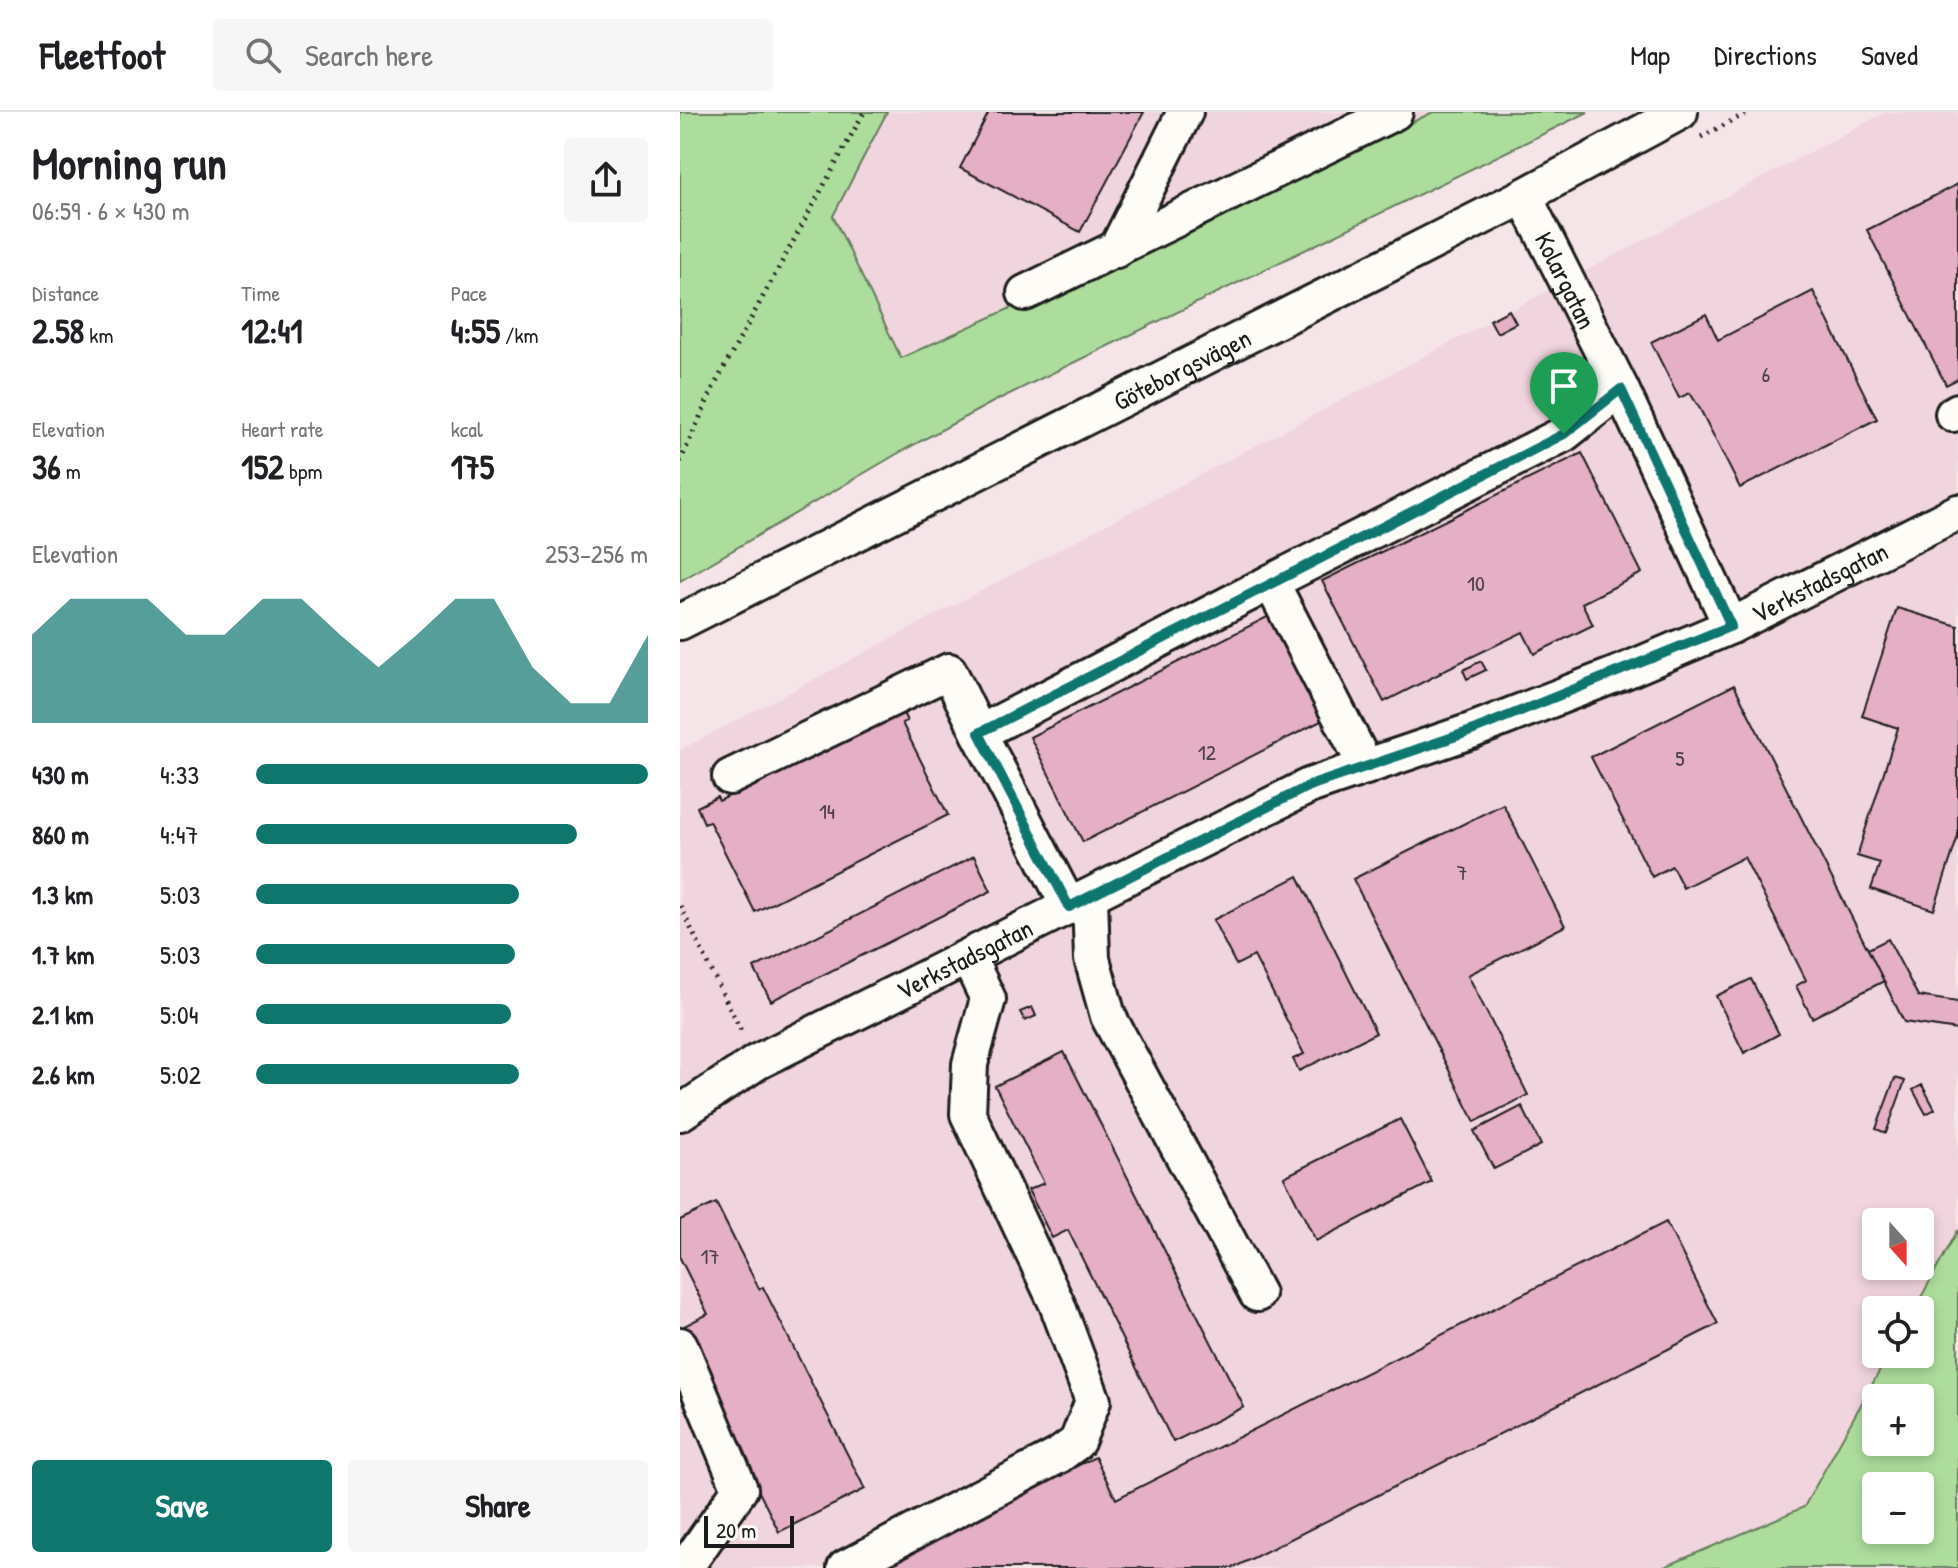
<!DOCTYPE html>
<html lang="en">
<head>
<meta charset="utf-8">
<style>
  :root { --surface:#fff; --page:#f6f6f6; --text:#202124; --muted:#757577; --line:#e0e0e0; --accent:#0f766e }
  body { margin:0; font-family:"Patrick Hand",sans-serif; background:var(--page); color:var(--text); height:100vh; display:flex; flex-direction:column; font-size:30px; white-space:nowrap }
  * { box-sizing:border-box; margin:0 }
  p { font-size:26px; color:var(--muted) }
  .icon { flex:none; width:44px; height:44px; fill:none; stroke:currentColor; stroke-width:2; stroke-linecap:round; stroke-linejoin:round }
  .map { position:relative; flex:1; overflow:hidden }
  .panel { display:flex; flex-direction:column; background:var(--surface); width:680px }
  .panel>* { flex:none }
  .needle { width:52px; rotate:159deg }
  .tools { position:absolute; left:1182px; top:1096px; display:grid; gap:16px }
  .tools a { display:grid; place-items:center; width:72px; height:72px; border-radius:8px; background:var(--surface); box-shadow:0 4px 12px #0003; font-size:40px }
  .scale { position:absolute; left:24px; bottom:20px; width:90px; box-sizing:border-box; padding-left:8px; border:4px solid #1c1c1c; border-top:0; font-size:22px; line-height:28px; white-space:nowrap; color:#1c1c1c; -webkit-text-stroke:6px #fdfcf7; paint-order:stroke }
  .pin { position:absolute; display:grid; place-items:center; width:68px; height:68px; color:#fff; margin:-82px -34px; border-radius:50% 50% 50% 0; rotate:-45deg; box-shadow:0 0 8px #0007 }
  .pin .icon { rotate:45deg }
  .round { display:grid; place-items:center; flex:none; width:84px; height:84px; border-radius:8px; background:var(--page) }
  .overview { display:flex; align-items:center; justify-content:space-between; height:136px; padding:0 32px }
  h1 { font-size:44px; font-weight:700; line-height:60px }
  .stats { display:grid; grid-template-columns:repeat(3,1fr); gap:12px; height:136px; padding:8px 32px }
  .stats div { display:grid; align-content:center }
  .stats b { font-size:34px; font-weight:700 }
  .stats small { font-size:22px; font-weight:400 }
  .stats p { font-size:22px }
  .chart { height:224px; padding:16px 32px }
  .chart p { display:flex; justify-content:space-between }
  .chart svg { width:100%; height:144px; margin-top:8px; fill:var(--accent); opacity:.7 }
  .action { display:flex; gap:16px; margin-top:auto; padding:16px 32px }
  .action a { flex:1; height:92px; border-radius:8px; background:var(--accent); color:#fff; font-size:32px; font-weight:700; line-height:92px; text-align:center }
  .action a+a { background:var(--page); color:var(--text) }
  ul { padding:0 32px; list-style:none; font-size:26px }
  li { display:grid; grid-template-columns:128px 96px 1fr; align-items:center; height:60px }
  li i { height:20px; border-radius:10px; background:var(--accent) }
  header { display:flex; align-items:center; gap:48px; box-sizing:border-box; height:112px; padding:0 40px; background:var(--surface); border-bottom:2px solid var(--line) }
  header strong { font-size:38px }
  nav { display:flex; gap:44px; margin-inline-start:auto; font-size:28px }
  .search { width:560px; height:72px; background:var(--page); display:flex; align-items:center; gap:20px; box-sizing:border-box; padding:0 28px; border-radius:8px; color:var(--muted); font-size:30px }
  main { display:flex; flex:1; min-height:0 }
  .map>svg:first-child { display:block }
  .built { fill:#f1d5de; fill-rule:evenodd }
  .green { fill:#addd9d; stroke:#647c5c; stroke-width:2; fill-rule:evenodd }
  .building { fill:#e5afc6; stroke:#1c1c1c; stroke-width:2 }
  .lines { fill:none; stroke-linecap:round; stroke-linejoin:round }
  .minor-casing { stroke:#1c1c1c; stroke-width:40 }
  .path { stroke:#1c1c1c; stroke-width:5; stroke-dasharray:2 6; stroke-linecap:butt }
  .minor { stroke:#fdfcf7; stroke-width:34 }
  .route-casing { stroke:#fff; stroke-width:16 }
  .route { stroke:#0f766e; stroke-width:10 }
  .labels { text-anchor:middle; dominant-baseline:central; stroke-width:8; stroke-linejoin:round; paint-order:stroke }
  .number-label { font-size:22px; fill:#4e4146 }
  .street-label { font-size:26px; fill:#1c1c1c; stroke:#fdfcf7 }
</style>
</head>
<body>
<header>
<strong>Fleetfoot</strong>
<div class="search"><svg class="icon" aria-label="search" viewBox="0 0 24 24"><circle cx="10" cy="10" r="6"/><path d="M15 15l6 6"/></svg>Search here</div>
<nav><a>Map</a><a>Directions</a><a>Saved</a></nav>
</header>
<main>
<section class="panel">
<div class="overview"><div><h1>Morning run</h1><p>06:59 · 6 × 430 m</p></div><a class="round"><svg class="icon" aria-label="share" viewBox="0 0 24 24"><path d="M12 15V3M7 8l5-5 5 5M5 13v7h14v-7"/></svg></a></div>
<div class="stats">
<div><p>Distance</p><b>2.58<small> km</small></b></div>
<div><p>Time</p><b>12:41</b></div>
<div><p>Pace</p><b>4:55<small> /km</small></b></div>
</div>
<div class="stats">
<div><p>Elevation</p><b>36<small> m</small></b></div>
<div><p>Heart rate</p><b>152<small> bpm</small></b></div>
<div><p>kcal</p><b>175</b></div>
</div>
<div class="chart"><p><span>Elevation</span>253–256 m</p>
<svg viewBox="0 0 160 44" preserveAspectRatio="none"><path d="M0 44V17L10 6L20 6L30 6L40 17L50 17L60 6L70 6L80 17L90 27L100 17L110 6L120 6L130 27L140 38L150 38L160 17V44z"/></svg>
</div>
<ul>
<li><b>430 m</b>4:33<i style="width:100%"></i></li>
<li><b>860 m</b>4:47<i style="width:82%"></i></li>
<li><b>1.3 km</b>5:03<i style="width:67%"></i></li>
<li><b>1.7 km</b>5:03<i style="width:66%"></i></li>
<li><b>2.1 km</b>5:04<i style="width:65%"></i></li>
<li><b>2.6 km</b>5:02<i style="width:67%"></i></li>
</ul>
<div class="action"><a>Save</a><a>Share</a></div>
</section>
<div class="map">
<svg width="1278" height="1456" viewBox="0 0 1278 1456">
  <rect width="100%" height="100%" fill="#f6e5e8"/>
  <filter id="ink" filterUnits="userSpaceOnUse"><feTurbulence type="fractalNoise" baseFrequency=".0125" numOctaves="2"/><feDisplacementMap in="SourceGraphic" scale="16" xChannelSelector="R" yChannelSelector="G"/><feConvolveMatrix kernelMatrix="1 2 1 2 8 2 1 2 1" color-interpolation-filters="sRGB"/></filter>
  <g filter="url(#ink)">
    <!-- built -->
    <path class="built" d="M207 0H753L643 54 220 246 152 104Z
      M1206 0H1278V1118L1234 1198H1196V1242H1209L1124 1395 982 1456H0V638ZM1196 1110H1240V1154H1196Z"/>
    <!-- green -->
    <path class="green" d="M0 0H207L153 104 221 246 643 54 753 0H908L313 290 222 339 0 469Z
      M1278 1118V1456H982L1124 1395 1209 1242H1240V1198H1234ZM1196 1286H1240V1330H1196ZM1196 1374H1240V1418H1196Z"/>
    <!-- building -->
    <path class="building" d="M309 0H464L400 120 280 56Z
      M1278 72V267L1266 273 1187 118Z
      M1133 179 1197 307 1060 376 1020 297 1010 281 999 286 971 230 1026 202 1038 228Z
      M829 198 836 211 817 221 810 208Z
      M902 341 962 461 902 491 913 513 854 542 843 520 760 560 761 561 704 590 642 469Z
      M1217 496 1278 514V724L1254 798 1191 777 1200 751 1177 744 1218 616 1182 604Z
      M593 502 645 607 403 730 350 625Z
      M801 549 806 558 787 567 783 558Z
      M1054 573 1204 869 1132 906 1116 874 1126 868 1064 745 1003 776 992 754 972 765 911 645Z
      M219 593 227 609 222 611 268 703 75 800 29 709 24 711 17 695 37 685 39 689 72 673Z
      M823 692 885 814 788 863 848 983 795 1010 673 767Z
      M294 744 311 779 91 889 74 856Z
      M618 764 696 921 619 959 613 947 624 942 574 844 556 853 533 808Z
      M1208 827 1238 884 1278 890V918L1224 910 1188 837Z
      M1071 867 1099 922 1064 941 1036 884Z
      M352 895 356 904 345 909 340 900Z
      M384 940 564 1295 493 1330 388 1118 372 1126 348 1078 364 1071 315 974Z
      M1215 966 1225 969 1206 1021 1196 1017Z
      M1242 973 1255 997 1246 1002 1233 978Z
      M842 994 861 1033 814 1057 794 1019Z
      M720 1007 752 1070 636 1129 604 1065Z
      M36 1091 79 1177 83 1175 185 1377 99 1420 0 1221V1216L28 1202 0 1146V1108Z
      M986 1110 1038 1212 553 1456H193L415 1345 436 1387Z"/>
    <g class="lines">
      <defs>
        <g id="minor">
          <path id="s1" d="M844 84 941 277 1051 514"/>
          <path d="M436 138 505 0"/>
          <path d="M345 181 715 0"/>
          <path d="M1273 302 1278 299"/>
          <path d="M591 470 884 322 941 277"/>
          <path id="s2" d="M0 510 844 84 1000 0"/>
          <path d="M50 665 269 559 299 621"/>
          <path d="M410 785 412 847 428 904 577 1182"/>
          <path d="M389 795 299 621 591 470 686 655"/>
          <path id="s3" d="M0 1001 77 950 629 674 791 619 945 559 1051 514 1278 400"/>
          <path d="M0 1233 60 1377 5 1456"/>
          <path d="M165 1456 378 1344 397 1330 413 1289 377 1192 288 1002 290 952 308 887 288 845"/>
        </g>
      </defs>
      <!-- minor casing -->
      <use href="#minor" class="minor-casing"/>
      <!-- path -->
      <path class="path" d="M1021 25 1069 0
        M0 350 33 276 184 0
        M0 794 63 923"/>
      <!-- minor -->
      <use href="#minor" class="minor"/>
    </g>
  </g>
  <g class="lines" filter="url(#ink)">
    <defs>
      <path id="route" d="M941 277 1051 514 791 619 629 674 389 795 299 621 884 322Z"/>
    </defs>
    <!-- route casing -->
    <use href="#route" class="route-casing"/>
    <!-- route -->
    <use href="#route" class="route"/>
  </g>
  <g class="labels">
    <!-- number labels -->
    <g class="number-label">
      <text x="1086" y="262">6</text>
      <text x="796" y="471">10</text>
      <text x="527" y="640">12</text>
      <text x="1000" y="646">5</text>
      <text x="147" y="699">14</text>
      <text x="782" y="760">7</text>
      <text x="30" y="1144">17</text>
    </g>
    <!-- street labels -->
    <g class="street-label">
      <text stroke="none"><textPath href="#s1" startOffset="94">Kolargatan</textPath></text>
      <text stroke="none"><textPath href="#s2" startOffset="562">Göteborgsvägen</textPath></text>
      <text stroke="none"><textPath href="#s3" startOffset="1260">Verkstadsgatan</textPath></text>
      <text stroke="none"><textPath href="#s3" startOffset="324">Verkstadsgatan</textPath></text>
    </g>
  </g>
</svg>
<div class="tools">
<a><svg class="needle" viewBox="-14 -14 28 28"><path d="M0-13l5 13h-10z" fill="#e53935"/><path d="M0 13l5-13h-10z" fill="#757577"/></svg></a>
<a><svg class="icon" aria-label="locate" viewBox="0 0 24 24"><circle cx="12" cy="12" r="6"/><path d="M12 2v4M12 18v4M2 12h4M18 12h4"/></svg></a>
<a>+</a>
<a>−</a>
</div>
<div class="scale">20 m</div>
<div class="pin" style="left:884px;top:322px;background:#1e9e55"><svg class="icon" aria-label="arrive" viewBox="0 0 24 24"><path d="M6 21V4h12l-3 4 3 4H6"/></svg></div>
</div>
</main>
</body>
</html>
